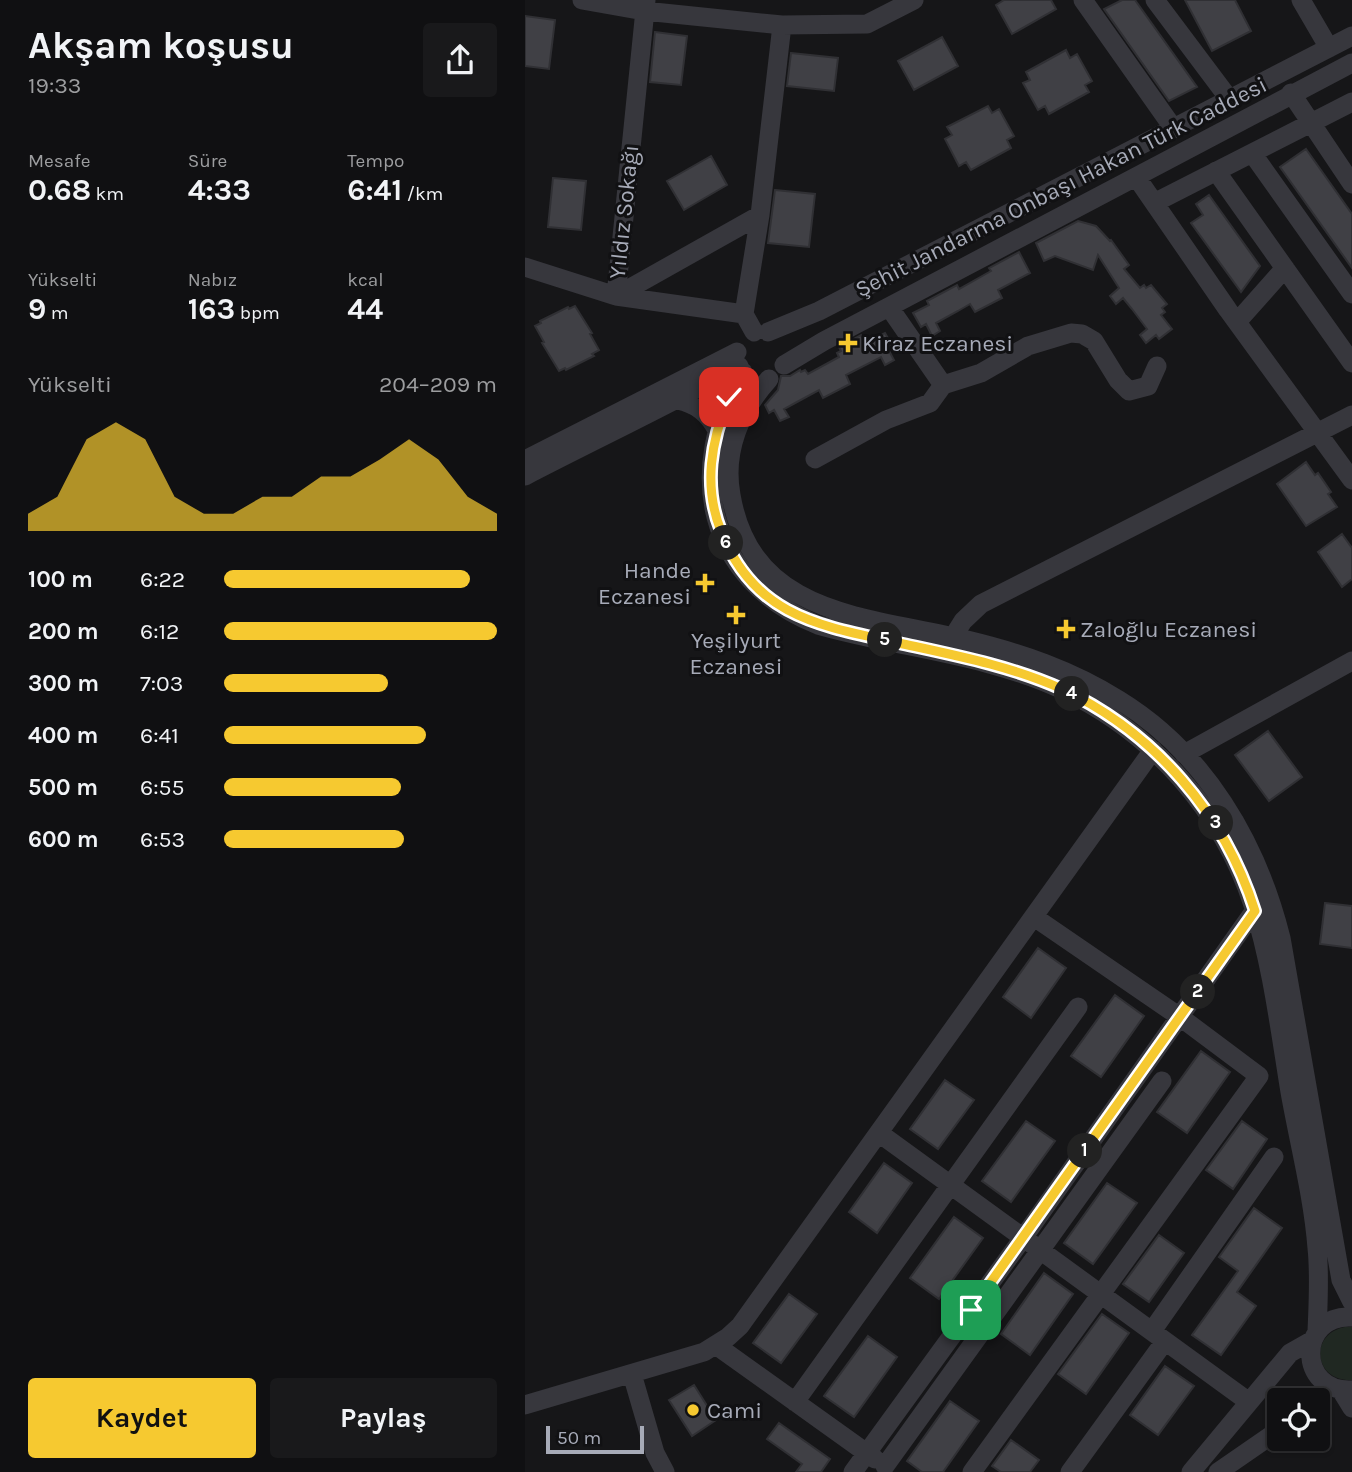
<!DOCTYPE html>
<html lang="tr">
<head>
<meta charset="utf-8">
<style>
  :root { --surface:#101012; --page:#19191b; --text:#f1f3f6; --muted:#9c9d9f; --line:#303032; --accent:#f6c930 }
  body { margin:0; font-family:Karla,sans-serif; background:var(--page); color:var(--text); height:100vh; display:flex; flex-direction:column; font-size:26px; white-space:nowrap }
  * { box-sizing:border-box; margin:0 }
  p { font-size:23px; color:var(--muted) }
  .icon { flex:none; width:38px; height:38px; fill:none; stroke:currentColor; stroke-width:2; stroke-linecap:round; stroke-linejoin:round }
  .map { position:relative; flex:1; overflow:hidden }
  .details { display:flex; flex-direction:column; background:var(--surface); width:525px }
  .details>* { flex:none }
  .buttons { position:absolute; left:742px; top:1388px; display:grid; gap:14px }
  .buttons a { display:grid; place-items:center; width:63px; height:63px; border-radius:7px; background:var(--surface); box-shadow:0 2px 5px #0004,0 0 0 2px var(--line); font-size:35px }
  .scale { position:absolute; left:21px; bottom:18px; width:98px; box-sizing:border-box; padding-left:7px; border:4px solid #a7abb8; border-top:0; font-size:19px; line-height:24px; white-space:nowrap; color:#a7abb8; -webkit-text-stroke:5px #111113; paint-order:stroke }
  .pin { position:absolute; display:grid; place-items:center; width:60px; height:60px; color:#fff; margin:-30px; border-radius:14px; box-shadow:0 4px 10px #0006 }
  .km { position:absolute; width:35px; height:35px; margin:-18px; border-radius:50%; background:#222; color:#fff; font-size:19px; line-height:35px; text-align:center }
  .round { display:grid; place-items:center; flex:none; width:74px; height:74px; border-radius:7px; background:var(--page) }
  .summary { display:flex; align-items:center; justify-content:space-between; height:119px; padding:0 28px }
  h1 { font-size:38px; font-weight:700; line-height:52px }
  .figures { display:grid; grid-template-columns:repeat(3,1fr); gap:10px; height:119px; padding:7px 28px }
  .figures div { display:grid; align-content:center }
  .figures b { font-size:30px; font-weight:700 }
  .figures small { font-size:19px; font-weight:400 }
  .figures p { font-size:19px }
  .chart { height:196px; padding:14px 28px }
  .chart p { display:flex; justify-content:space-between }
  .chart svg { width:100%; height:126px; margin-top:7px; fill:var(--accent); opacity:.7 }
  .primary-button { display:flex; gap:14px; margin-top:auto; padding:14px 28px }
  .primary-button a { flex:1; height:80px; border-radius:7px; background:var(--accent); color:#111; font-size:28px; font-weight:700; line-height:80px; text-align:center }
  .primary-button a+a { background:var(--page); color:var(--text) }
  ul { padding:0 28px; list-style:none; font-size:23px }
  li { display:grid; grid-template-columns:112px 84px 1fr; align-items:center; height:52px }
  li i { height:18px; border-radius:9px; background:var(--accent) }
  main { display:flex; flex:1; min-height:0 }
  .map>svg:first-child { display:block }
  .green { fill:#202822 }
  .building { fill:#404045; stroke:#303034; stroke-width:2 }
  .lines { fill:none; stroke-linecap:round; stroke-linejoin:round }
  .minor { stroke:#37373d; stroke-width:19 }
  .route-casing { stroke:#fff; stroke-width:14 }
  .route { stroke:#f6c930; stroke-width:9 }
  .poi-dot { fill:#f6c930; stroke:#111113; stroke-width:2.5 }
  .labels { text-anchor:middle; dominant-baseline:central; stroke-width:6; stroke-linejoin:round; paint-order:stroke }
  .street-label { font-size:23px; fill:#a7abb8; stroke:#111113 }
  .poi-label { font-size:23px; fill:#a7abb8; stroke:#111113; text-anchor:start }
</style>
</head>
<body>
<main>
<section class="details">
<div class="summary"><div><h1>Akşam koşusu</h1><p>19:33</p></div><a class="round"><svg class="icon" aria-label="share" viewBox="0 0 24 24"><path d="M12 15V3M7 8l5-5 5 5M5 13v7h14v-7"/></svg></a></div>
<div class="figures">
<div><p>Mesafe</p><b>0.68<small> km</small></b></div>
<div><p>Süre</p><b>4:33</b></div>
<div><p>Tempo</p><b>6:41<small> /km</small></b></div>
</div>
<div class="figures">
<div><p>Yükselti</p><b>9<small> m</small></b></div>
<div><p>Nabız</p><b>163<small> bpm</small></b></div>
<div><p>kcal</p><b>44</b></div>
</div>
<div class="chart"><p><span>Yükselti</span>204–209 m</p>
<svg viewBox="0 0 160 44" preserveAspectRatio="none"><path d="M0 44V38L10 32L20 12L30 6L40 12L50 32L60 38L70 38L80 32L90 32L100 25L110 25L120 19L130 12L140 19L150 32L160 38V44z"/></svg>
</div>
<ul>
<li><b>100 m</b>6:22<i style="width:90%"></i></li>
<li><b>200 m</b>6:12<i style="width:100%"></i></li>
<li><b>300 m</b>7:03<i style="width:60%"></i></li>
<li><b>400 m</b>6:41<i style="width:74%"></i></li>
<li><b>500 m</b>6:55<i style="width:65%"></i></li>
<li><b>600 m</b>6:53<i style="width:66%"></i></li>
</ul>
<div class="primary-button"><a>Kaydet</a><a>Paylaş</a></div>
</section>
<div class="map">
<svg width="827" height="1472" viewBox="0 0 827 1472">
  <rect width="100%" height="100%" fill="#161618"/>
  <!-- green -->
  <path class="green" d="M820 1327H827V1380C789 1382 783 1334 820 1327Z"/>
  <!-- building -->
  <path class="building" d="M479 0H526L531 9 487 34 471 5Z
    M597 0H610L672 87 644 101 579 9Z
    M660 0H710L726 31 687 51Z
    M0 16 30 20 24 69 0 66Z
    M130 32 162 36 156 85 125 82Z
    M417 37 433 66 389 90 373 61Z
    M541 50 545 58 552 54 567 81 560 85 564 92 524 114 520 106 513 110 498 83 505 80 501 72Z
    M266 53 313 58 309 91 262 86Z
    M463 106 467 113 474 109 489 136 482 140 486 148 446 170 441 162 434 166 420 139 427 135 422 127Z
    M781 149 827 214V268L755 167Z
    M186 156 202 185 159 210 142 181Z
    M28 178 61 181 56 230 23 227Z
    M250 190 290 194 284 247 243 243Z
    M684 195 735 266 716 292 666 223 678 215 671 204Z
    M553 221 571 226 585 241 586 240 604 265 599 269 615 288 619 285 621 288 626 285 642 304 637 308 640 312 636 315 647 329 634 339 631 335 621 343 615 335 622 329 607 309 598 298 591 304 585 296 594 288 573 255 568 270 530 256 519 261 511 243Z
    M494 252 505 273 473 290 477 298 450 312 445 304 433 311 411 323 415 331 407 336 401 324 396 327 388 313 404 305 402 301 432 285 434 289 466 271 464 268Z
    M50 306 67 333 65 334 74 350 67 354 69 356 41 370 40 368 34 371 17 343 19 342 10 326 16 323 15 321 43 307 44 309Z
    M360 333 368 347 363 349 369 360 360 365 356 357 321 375 325 384 298 398 294 390 272 402 259 409 264 417 255 421 249 410 244 413 240 405 253 390 256 376H265L275 370 276 372 280 370 283 374 314 357 312 353 316 351 314 347 336 335 338 339 342 337 344 341Z
    M781 462 790 475 793 473 806 492 803 494 812 507 781 526 752 484Z
    M817 534 827 548V579L817 587 793 552Z
    M743 731 777 777 744 801 710 755Z
    M800 903 827 906V948L795 944Z
    M513 948 541 968 506 1018 478 997Z
    M590 995 619 1016 576 1077 546 1056Z
    M676 1051 705 1072 662 1133 632 1112Z
    M420 1080 449 1100 413 1149 385 1129Z
    M501 1121 530 1141 486 1202 457 1181Z
    M717 1121 742 1139 708 1189 681 1170Z
    M359 1163 387 1183 352 1233 324 1212Z
    M582 1183 612 1203 568 1264 539 1243Z
    M729 1208 757 1228 712 1292 731 1306 696 1355 667 1335 713 1271 694 1257Z
    M429 1217 458 1238 414 1299 385 1278Z
    M634 1235 659 1253 624 1302 598 1284Z
    M519 1273 548 1294 505 1355 476 1334Z
    M264 1294 292 1314 256 1363 228 1343Z
    M577 1314 604 1333 561 1394 533 1374Z
    M343 1336 372 1357 329 1417 299 1396Z
    M640 1366 669 1386 633 1435 605 1415Z
    M169 1385 191 1420 167 1436 144 1400Z
    M425 1401 454 1421 418 1472H397L382 1461Z
    M254 1423 305 1459 296 1472H271L277 1464 242 1439Z
    M486 1440 514 1460 505 1472H476L467 1466Z"/>
  <g class="lines">
    <!-- minor -->
    <path class="minor" d="M57 0 119 11 257 25 342 24 389 0
      M121 0 91 296 219 314
      M558 0 649 129
      M630 0 705 100
      M776 0 804 48
      M766 93 827 184
      M727 153 827 294
      M691 171 827 363
      M612 178 703 310 827 480
      M629 203 827 102
      M0 267 91 296 235 215
      M364 307 418 385 456 373 503 346 546 333 557 334 569 341 593 380 604 391 623 386 632 366
      M712 322 760 268
      M229 332 219 314 235 215 257 25
      M243 332 294 311 827 36
      M259 365 299 341 827 63
      M218 372C159 470 181 580 293 625 374 648 461 654 538 690 628 733 697 810 728 905 747 964 755 1031 765 1092 774 1143 788 1196 792 1248 795 1276 793 1304 792 1332
      M244 379C215 411 198 451 206 495 227 618 345 616 442 640 496 653 546 670 594 700 680 753 732 842 756 938L816 1280 827 1302
      M153 400C171 404 183 413 192 430
      M290 459 361 420 405 403 418 385
      M0 460 212 352
      M0 476C71 439 144 405 214 366
      M428 637 438 621 456 604 827 415
      M659 754 827 661
      M354 1133 724 1402
      M827 1317C772 1314 772 1393 827 1390
      M627 1331 749 1157
      M192 1346 350 1459
      M107 1374 130 1453 140 1472
      M816 1390 827 1408
      M270 1402 553 1007
      M0 1405 179 1352 203 1337 215 1326 628 750
      M360 1466 637 1081
      M328 1472 498 1238 730 910
      M447 1472 734 1076 655 1017 509 917
      M545 1472 640 1341
      M666 1472 765 1353 788 1340
      M693 1472 754 1430"/>
  </g>
  <g class="lines">
    <defs>
      <path id="route" d="M204 397C186 441 178 486 196 531 229 617 296 626 374 643 429 655 486 666 537 689 630 733 699 813 730 911L446 1310"/>
    </defs>
    <!-- route casing -->
    <use href="#route" class="route-casing"/>
    <!-- route -->
    <use href="#route" class="route"/>
  </g>
  <!-- markers -->
  <g class="poi-dot">
    <path d="M319.5 332.5h7v7h7v7h-7v7h-7v-7h-7v-7h7z"/>
    <path d="M176.5 572.5h7v7h7v7h-7v7h-7v-7h-7v-7h7z"/>
    <path d="M207.5 604.5h7v7h7v7h-7v7h-7v-7h-7v-7h7z"/>
    <path d="M537.5 618.5h7v7h7v7h-7v7h-7v-7h-7v-7h7z"/>
    <circle cx="168" cy="1410" r="7"/>
  </g>
  <g class="labels">
    <!-- street labels -->
    <g class="street-label">
      <text transform="translate(536 187) rotate(-27)">Şehit Jandarma Onbaşı Hakan Türk Caddesi</text>
      <text transform="translate(99 212) rotate(-84)">Yıldız Sokağı</text>
    </g>
    <!-- poi labels -->
    <g class="poi-label">
      <text x="337" y="343">Kiraz Eczanesi</text>
      <text x="166" y="570" text-anchor="end">Hande<tspan x="166" dy="26">Eczanesi</tspan></text>
      <text x="555" y="629">Zaloğlu Eczanesi</text>
      <text x="211" y="640" text-anchor="middle">Yeşilyurt<tspan x="211" dy="26">Eczanesi</tspan></text>
      <text x="182" y="1410">Cami</text>
    </g>
  </g>
</svg>
<div class="buttons">
<a><svg class="icon" aria-label="locate" viewBox="0 0 24 24"><circle cx="12" cy="12" r="6"/><path d="M12 2v4M12 18v4M2 12h4M18 12h4"/></svg></a>
</div>
<div class="scale">50 m</div>
<div class="pin" style="left:446px;top:1310px;background:#1e9e55"><svg class="icon" aria-label="arrive" viewBox="0 0 24 24"><path d="M6 21V4h12l-3 4 3 4H6"/></svg></div>
<div class="pin" style="left:204px;top:397px;background:#d93025"><svg class="icon" aria-label="check" viewBox="0 0 24 24"><path d="M5 12l5 5 9-10"/></svg></div>
<b class="km" style="left:560px;top:1151px">1</b>
<b class="km" style="left:673px;top:992px">2</b>
<b class="km" style="left:691px;top:823px">3</b>
<b class="km" style="left:547px;top:694px">4</b>
<b class="km" style="left:360px;top:640px">5</b>
<b class="km" style="left:201px;top:543px">6</b>
</div>
</main>
</body>
</html>
